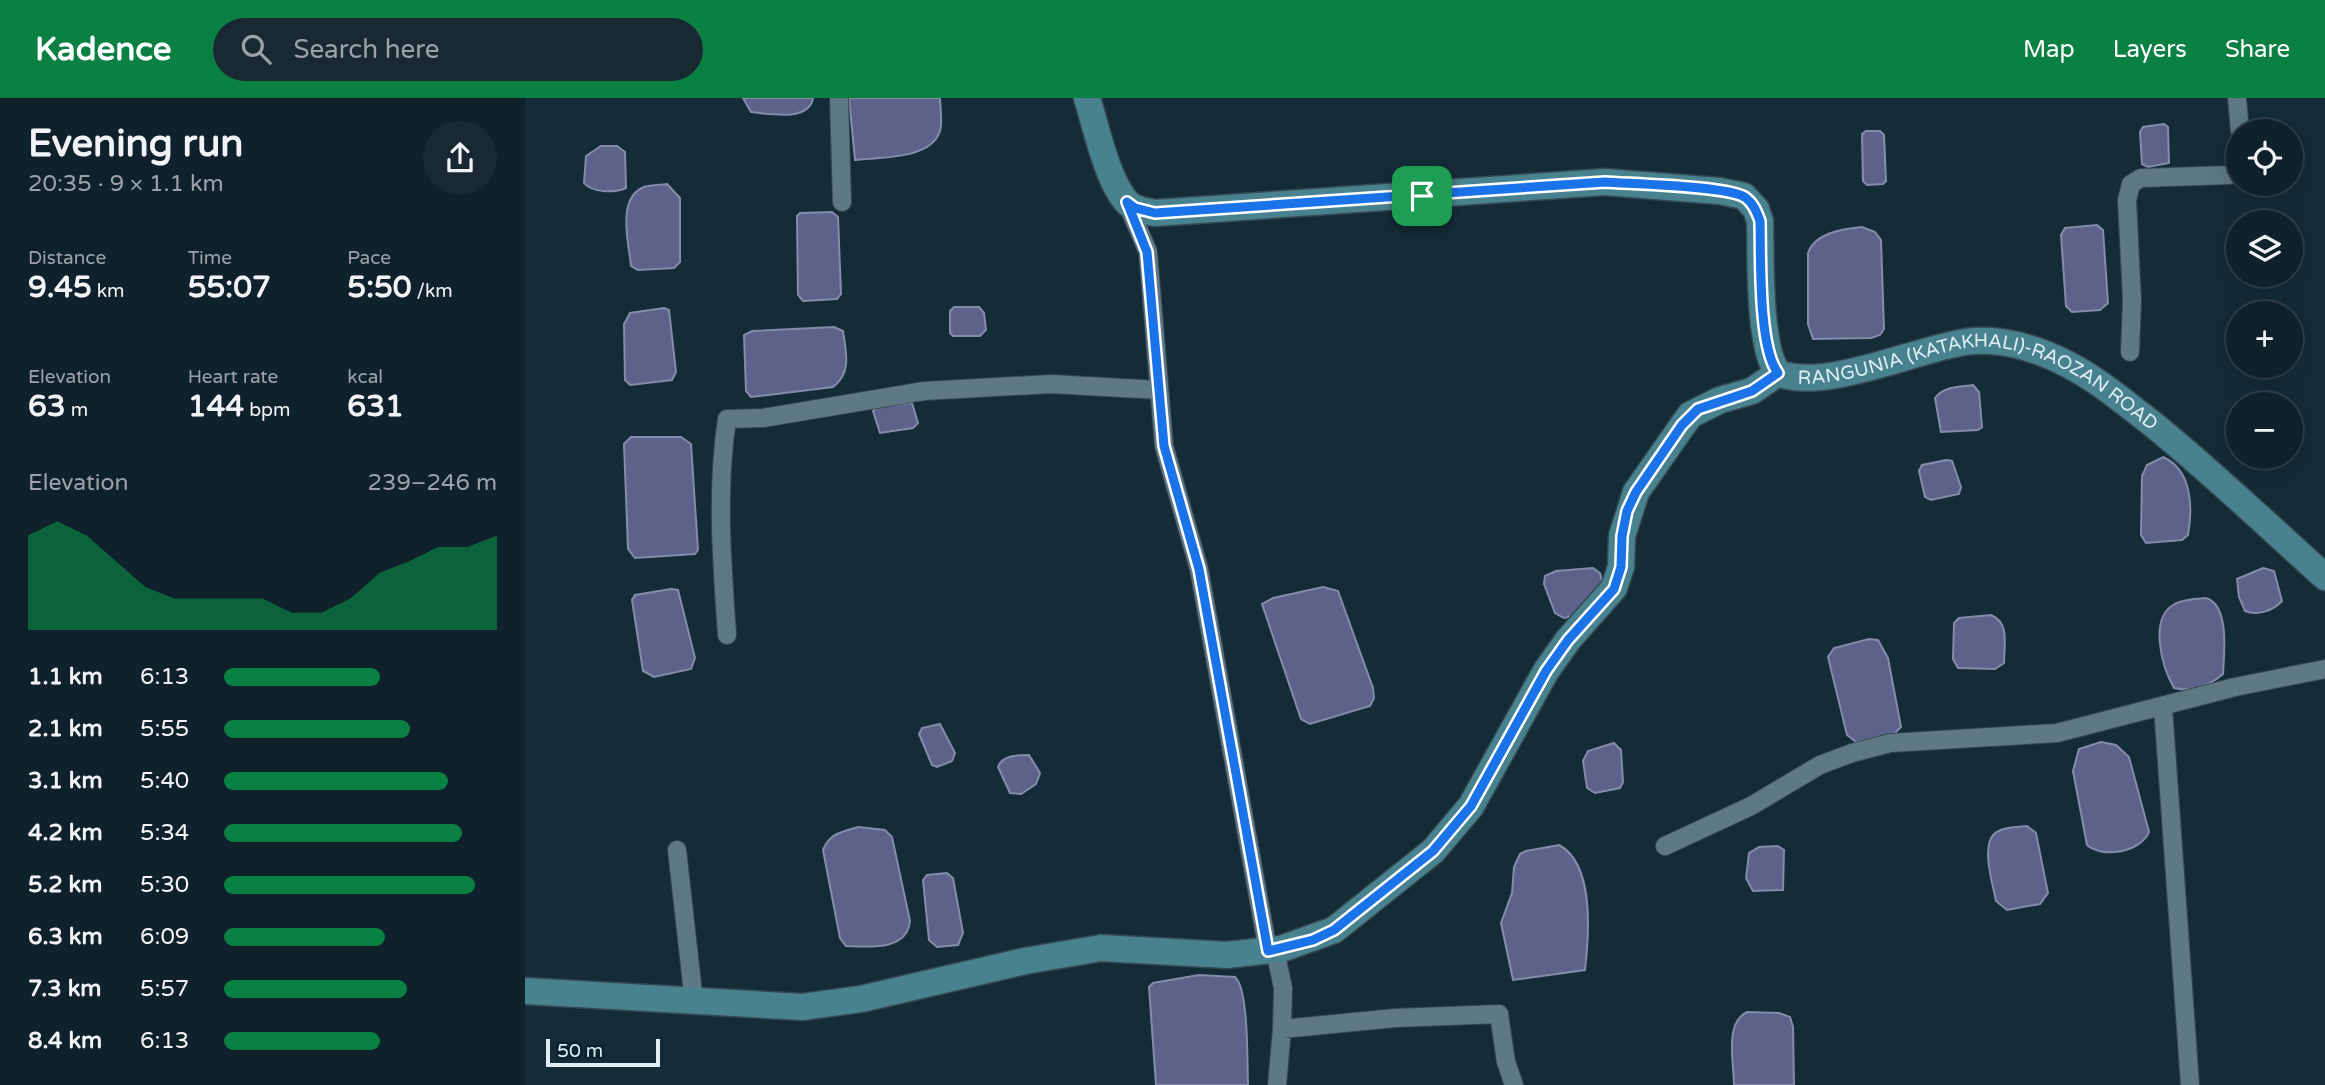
<!DOCTYPE html>
<html lang="en">
<head>
<meta charset="utf-8">
<style>
  :root { --surface:#0f212a; --page:#182932; --text:#f1f3f6; --muted:#9ba3a8; --line:#2f3e47; --accent:#0b8043 }
  body { margin:0; font-family:"Varela Round",sans-serif; background:var(--page); color:var(--text); height:100vh; display:flex; flex-direction:column; font-size:26px; white-space:nowrap }
  * { box-sizing:border-box; margin:0 }
  p { font-size:23px; color:var(--muted) }
  .icon { flex:none; width:38px; height:38px; fill:none; stroke:currentColor; stroke-width:2; stroke-linecap:round; stroke-linejoin:round }
  .map { position:relative; flex:1; overflow:hidden }
  .panel { display:flex; flex-direction:column; background:var(--surface); width:525px }
  .panel>* { flex:none }
  .tools { position:absolute; left:1701px; top:21px; display:grid; gap:14px }
  .tools a { display:grid; place-items:center; width:77px; height:77px; border-radius:50%; background:var(--surface); box-shadow:0 7px 28px #0002,0 0 0 2px var(--line); font-size:35px }
  .scale { position:absolute; left:21px; bottom:18px; width:114px; box-sizing:border-box; padding-left:7px; border:4px solid #dfeef5; border-top:0; font-size:19px; line-height:24px; white-space:nowrap; color:#dfeef5; -webkit-text-stroke:5px #09232e; paint-order:stroke }
  .pin { position:absolute; display:grid; place-items:center; width:60px; height:60px; color:#fff; margin:-30px; border-radius:14px; box-shadow:0 4px 10px #0006 }
  .round { display:grid; place-items:center; flex:none; width:74px; height:74px; border-radius:37px; background:var(--page) }
  .head { display:flex; align-items:center; justify-content:space-between; height:119px; padding:0 28px }
  h1 { font-size:38px; font-weight:700; line-height:52px }
  .metrics { display:grid; grid-template-columns:repeat(3,1fr); gap:10px; height:119px; padding:7px 28px }
  .metrics div { display:grid; align-content:center }
  .metrics b { font-size:30px; font-weight:700 }
  .metrics small { font-size:19px; font-weight:400 }
  .metrics p { font-size:19px }
  .chart { height:196px; padding:14px 28px }
  .chart p { display:flex; justify-content:space-between }
  .chart svg { width:100%; height:126px; margin-top:7px; fill:var(--accent); opacity:.7 }
  ul { padding:0 28px; list-style:none; font-size:23px }
  li { display:grid; grid-template-columns:112px 84px 1fr; align-items:center; height:52px }
  li i { height:18px; border-radius:9px; background:var(--accent) }
  header { display:flex; align-items:center; gap:42px; box-sizing:border-box; height:98px; padding:0 35px; background:var(--accent); color:#fff }
  header strong { font-size:33px }
  nav { display:flex; gap:38px; margin-inline-start:auto; font-size:24px }
  .search { width:490px; height:63px; background:var(--page); display:flex; align-items:center; gap:18px; box-sizing:border-box; padding:0 24px; border-radius:38px; color:var(--muted); font-size:26px }
  main { display:flex; flex:1; min-height:0 }
  .map>svg:first-child { display:block }
  .water { fill:#5d628a; stroke:#848caa; stroke-width:2 }
  .lines { fill:none; stroke-linecap:round; stroke-linejoin:round }
  .street-casing { stroke:#364852; stroke-width:20 }
  .secondary-casing { stroke:#364852; stroke-width:29 }
  .street { stroke:#5e7886; stroke-width:18 }
  .secondary { stroke:#49828f; stroke-width:26 }
  .route-casing { stroke:#fff; stroke-width:14 }
  .route { stroke:#1a73e8; stroke-width:9 }
  .labels { text-anchor:middle; dominant-baseline:central; stroke-width:6; stroke-linejoin:round; paint-order:stroke }
  .street-label { font-size:19px; fill:#dfeef5; stroke:#09232e }
</style>
</head>
<body>
<header>
<strong>Kadence</strong>
<div class="search"><svg class="icon" aria-label="search" viewBox="0 0 24 24"><circle cx="10" cy="10" r="6"/><path d="M15 15l6 6"/></svg>Search here</div>
<nav><a>Map</a><a>Layers</a><a>Share</a></nav>
</header>
<main>
<section class="panel">
<div class="head"><div><h1>Evening run</h1><p>20:35 · 9 × 1.1 km</p></div><a class="round"><svg class="icon" aria-label="share" viewBox="0 0 24 24"><path d="M12 15V3M7 8l5-5 5 5M5 13v7h14v-7"/></svg></a></div>
<div class="metrics">
<div><p>Distance</p><b>9.45<small> km</small></b></div>
<div><p>Time</p><b>55:07</b></div>
<div><p>Pace</p><b>5:50<small> /km</small></b></div>
</div>
<div class="metrics">
<div><p>Elevation</p><b>63<small> m</small></b></div>
<div><p>Heart rate</p><b>144<small> bpm</small></b></div>
<div><p>kcal</p><b>631</b></div>
</div>
<div class="chart"><p><span>Elevation</span>239–246 m</p>
<svg viewBox="0 0 160 44" preserveAspectRatio="none"><path d="M0 44V11L10 6L20 11L30 20L40 29L50 33L60 33L70 33L80 33L90 38L100 38L110 33L120 24L130 20L140 15L150 15L160 11V44z"/></svg>
</div>
<ul>
<li><b>1.1 km</b>6:13<i style="width:57%"></i></li>
<li><b>2.1 km</b>5:55<i style="width:68%"></i></li>
<li><b>3.1 km</b>5:40<i style="width:82%"></i></li>
<li><b>4.2 km</b>5:34<i style="width:87%"></i></li>
<li><b>5.2 km</b>5:30<i style="width:92%"></i></li>
<li><b>6.3 km</b>6:09<i style="width:59%"></i></li>
<li><b>7.3 km</b>5:57<i style="width:67%"></i></li>
<li><b>8.4 km</b>6:13<i style="width:57%"></i></li>
</ul>
</section>
<div class="map">
<svg width="1800" height="987" viewBox="0 0 1800 987">
  <rect width="100%" height="100%" fill="#142c38"/>
  <!-- water -->
  <path class="water" d="M218 0H288C284 24 244 16 226 14Z
    M324 0H415C415 10 418 23 415 33 406 62 354 59 330 62Z
    M1639 26 1643 29 1644 65 1623 69 1617 66 1615 34 1618 29Z
    M1341 33H1355L1359 37 1361 83 1358 86 1342 87 1338 83 1337 36Z
    M76 48H92L100 54 101 90C90 95 67 95 59 85L61 58Z
    M142 86 155 100V164L149 170 113 172 106 168C104 146 91 100 119 89 126 87 135 87 142 86Z
    M307 114 313 119 316 196 312 201 278 203 273 197 272 118 275 115Z
    M1572 127 1578 132 1583 205 1575 212 1547 214 1541 208 1536 137 1540 130Z
    M1337 129 1350 134 1356 142 1359 231 1355 237 1346 240 1288 241 1283 226V155C1290 135 1317 131 1337 129Z
    M429 209H454L459 215 461 232 455 238H428L425 235V213Z
    M139 210 144 212 151 274 147 282 105 287 100 282 99 226 105 215Z
    M309 229 318 233C321 254 327 275 308 289L226 299 221 293 219 237 227 233Z
    M1448 287 1454 294 1457 329 1453 332 1416 334 1410 300C1419 288 1434 289 1448 287Z
    M387 305 393 325 388 330 355 335 348 313 352 309Z
    M106 339H156L166 346 173 452 170 456 110 460 103 451 99 346Z
    M1638 359C1667 372 1668 409 1663 437L1657 442 1621 445 1616 437 1617 378 1622 367Z
    M1421 362 1427 363 1436 389 1434 396 1406 402 1400 399 1394 373 1397 367Z
    M1068 470 1075 475 1078 488 1052 517 1039 520 1030 515 1019 486 1020 478 1031 473Z
    M1738 470 1749 473 1757 503C1748 513 1732 518 1720 513L1714 499 1712 481Z
    M798 489 813 493 848 590 849 600 845 608 785 626 776 621 737 506 748 500Z
    M146 491 153 492 170 560 166 571 129 579 118 573 107 502 110 497Z
    M1681 500C1705 507 1699 556 1698 576 1686 587 1665 594 1649 590 1637 569 1624 522 1648 507 1656 501 1671 501 1681 500Z
    M1466 517C1485 524 1479 548 1479 565L1470 571 1433 570 1428 561 1429 525 1434 520Z
    M1344 541 1353 542 1363 560 1376 629 1370 635 1331 644 1322 637 1303 559 1309 550Z
    M415 626 430 655 427 663 412 669 407 667 394 636 397 630Z
    M1576 644 1591 647 1604 659 1624 734C1616 754 1578 761 1562 747L1548 673 1554 651Z
    M1089 645 1096 652 1098 684 1095 690 1070 695 1062 690 1058 663 1063 653Z
    M504 657 515 675 511 686 496 696 485 695 473 669C477 657 493 657 504 657Z
    M1502 728 1511 735 1523 795 1515 806 1482 812 1471 803C1468 787 1456 749 1469 736 1477 729 1492 729 1502 728Z
    M333 729 360 732 367 739 385 823C382 853 345 849 321 848L315 840 298 752C305 735 316 734 333 729Z
    M1034 747C1070 766 1064 837 1060 872L988 882 976 825 987 795 989 769 995 756 1001 753Z
    M1253 748 1259 752 1258 792 1228 793 1221 780 1224 755 1234 749Z
    M422 775 428 780 438 835 433 847 412 849 404 842 398 782 402 777Z
    M674 877 710 879C724 891 722 966 723 987H631L624 889 628 885Z
    M1222 914 1254 915 1265 919 1268 929 1269 987H1209C1209 965 1199 925 1222 914Z"/>
  <g class="lines">
    <defs>
      <path id="street" d="M314 0 317 104
        M1712 0 1715 33
        M602 105 623 154 639 348 674 471 743 853
        M1605 254 1607 202 1602 102 1606 86 1616 80 1704 77 1713 72
        M202 537C197 464 191 394 202 321L238 320 399 293 526 286 634 292
        M1638 609 1665 987
        M1140 748 1226 708 1295 667 1327 655 1365 645 1532 635 1710 589 1800 571
        M152 752 169 904
        M750 852 758 890 757 931 870 920 974 916 981 964 989 987
        M752 987 757 931"/>
      <g id="secondary">
        <path id="s1" d="M562 0C571 28 583 87 604 106 611 112 621 113 630 115L1080 84 1194 93 1219 98 1231 111 1235 123C1236 159 1233 249 1253 275 1299 294 1392 251 1440 244 1474 239 1512 250 1542 266 1572 281 1599 304 1625 324 1686 373 1742 427 1800 479"/>
        <path d="M0 893 277 909 336 901 500 863 576 850 702 857 756 851 809 832 908 753 946 708 1021 573 1043 542 1089 490 1096 469 1097 438 1111 394 1165 317 1195 302 1227 293 1253 275"/>
      </g>
    </defs>
    <!-- street casing -->
    <use href="#street" class="street-casing"/>
    <!-- secondary casing -->
    <use href="#secondary" class="secondary-casing"/>
    <!-- street -->
    <use href="#street" class="street"/>
    <!-- secondary -->
    <use href="#secondary" class="secondary"/>
  </g>
  <g class="lines">
    <defs>
      <path id="route" d="M1080 84C1105 86 1206 88 1221 100 1229 106 1232 115 1235 123 1236 159 1233 249 1253 275L1227 293 1173 311 1157 327 1111 394 1102 413 1097 438 1096 469 1089 491 1043 542 1021 573 946 708 908 753 809 832 788 842 743 853 674 471 639 348 622 154 602 104 610 110 630 115Z"/>
    </defs>
    <!-- route casing -->
    <use href="#route" class="route-casing"/>
    <!-- route -->
    <use href="#route" class="route"/>
  </g>
  <g class="labels">
    <!-- street labels -->
    <g class="street-label">
      <text stroke="none"><textPath href="#s1" startOffset="1132">RANGUNIA (KATAKHALI)-RAOZAN ROAD</textPath></text>
    </g>
  </g>
</svg>
<div class="tools">
<a><svg class="icon" aria-label="locate" viewBox="0 0 24 24"><circle cx="12" cy="12" r="6"/><path d="M12 2v4M12 18v4M2 12h4M18 12h4"/></svg></a>
<a><svg class="icon" aria-label="layers" viewBox="0 0 24 24"><path d="M12 4l9 5-9 5-9-5zM3 14l9 5 9-5"/></svg></a>
<a>+</a>
<a>−</a>
</div>
<div class="scale">50 m</div>
<div class="pin" style="left:897px;top:98px;background:#1e9e55"><svg class="icon" aria-label="arrive" viewBox="0 0 24 24"><path d="M6 21V4h12l-3 4 3 4H6"/></svg></div>
</div>
</main>
</body>
</html>
